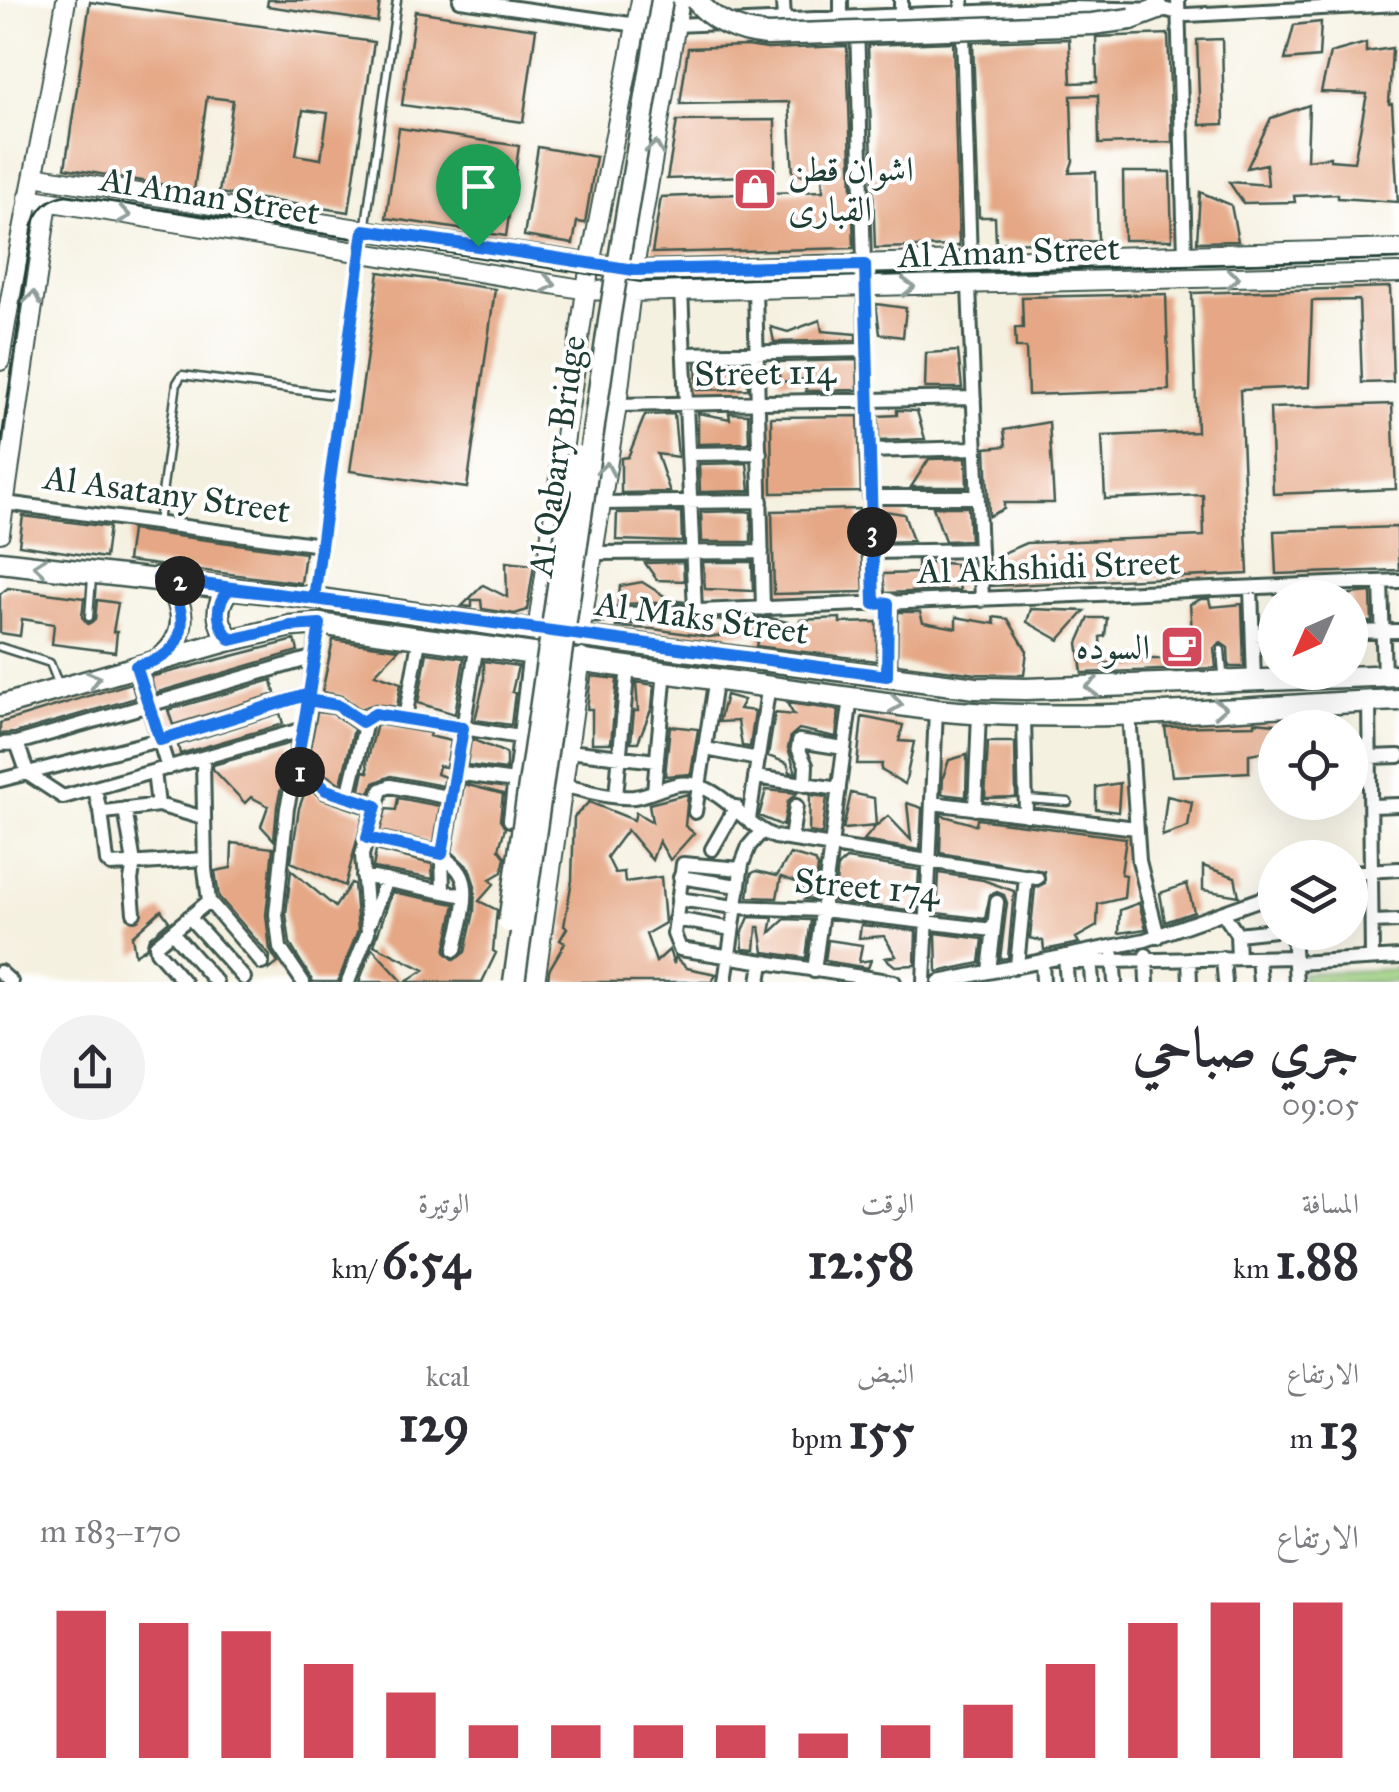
<!DOCTYPE html>
<html lang="ar">
<head>
<meta charset="utf-8">
<style>
  :root { --surface:#fff; --page:#f2f2f3; --text:#2b2b33; --muted:#7c7c81; --accent:#d1495b }
  body { margin:0; font-family:"IM FELL Great Primer",Amiri,serif; background:var(--page); color:var(--text); direction:rtl; height:100vh; display:flex; flex-direction:column; font-size:38px; white-space:nowrap }
  * { box-sizing:border-box; margin:0 }
  p { font-size:32px; color:var(--muted) }
  .icon { flex:none; width:55px; height:55px; fill:none; stroke:currentColor; stroke-width:2; stroke-linecap:round; stroke-linejoin:round }
  .map { position:relative; height:982px; overflow:hidden; direction:ltr }
  .sheet { display:flex; flex-direction:column; background:var(--surface); flex:1 }
  .sheet>* { flex:none }
  .needle { width:65px; rotate:225deg }
  .tools { position:absolute; left:1258px; top:580px; display:grid; gap:20px }
  .tools a { display:grid; place-items:center; width:110px; height:110px; border-radius:50%; background:var(--surface); box-shadow:0 10px 40px #0002; font-size:50px }
  .pin { position:absolute; display:grid; place-items:center; width:85px; height:85px; color:#fff; margin:-102px -42px; border-radius:50% 50% 50% 0; rotate:-45deg; box-shadow:0 0 10px #0007 }
  .pin .icon { rotate:45deg }
  .km { position:absolute; width:50px; height:50px; margin:-25px; border-radius:50%; background:#222; color:#fff; font-size:28px; line-height:50px; text-align:center }
  .round { display:grid; place-items:center; flex:none; width:105px; height:105px; border-radius:52px; background:var(--page) }
  .head { display:flex; align-items:center; justify-content:space-between; height:170px; padding:0 40px }
  h1 { font-size:55px; font-weight:700; line-height:75px }
  .metrics { display:grid; grid-template-columns:repeat(3,1fr); gap:15px; height:170px; padding:10px 40px }
  .metrics div { display:grid; align-content:center }
  .metrics b { font-size:50px; font-weight:700 }
  .metrics small { font-size:28px; font-weight:400 }
  .metrics p { font-size:28px }
  .chart { height:280px; padding:20px 40px }
  .chart p { display:flex; justify-content:space-between }
  .chart svg { width:100%; height:180px; margin-top:10px; stroke:var(--accent); stroke-width:6 }
  .map>svg:first-child { display:block }
  .green { fill:#9dcf7f; stroke:#5e865a; stroke-width:2.5 }
  .building { fill:#e5a785; fill-rule:evenodd }
  .lines { fill:none; stroke-linecap:round; stroke-linejoin:round }
  .lane-casing { stroke:#3f584e; stroke-width:11 }
  .street-casing { stroke:#3f584e; stroke-width:18 }
  .secondary-casing { stroke:#3f584e; stroke-width:22 }
  .primary-casing { stroke:#3f584e; stroke-width:25 }
  .lane { stroke:#fff; stroke-width:6 }
  .street { stroke:#fff; stroke-width:12 }
  .secondary { stroke:#fff; stroke-width:18 }
  .primary { stroke:#fff; stroke-width:20 }
  .tram { stroke:#1f3d34; stroke-width:2.5 }
  .primary-bridge-casing { stroke:#3f584e; stroke-width:25; stroke-linecap:butt }
  .primary-bridge { stroke:#fff; stroke-width:20 }
  .oneway { stroke:#8f9e9a }
  .route-casing { stroke:#fff; stroke-width:20 }
  .route { stroke:#1a73e8; stroke-width:12 }
  .labels { text-anchor:middle; dominant-baseline:central; stroke-width:8; stroke-linejoin:round; paint-order:stroke }
  .poi-label { font-size:35px; fill:#1f3d34; stroke:#fff; text-anchor:start }
  .street-label { font-size:35px; fill:#1f3d34; stroke:#fff }
</style>
</head>
<body>
<div class="map">
<svg width="1399" height="982" viewBox="0 0 1399 982">
  <rect width="100%" height="100%" fill="#fff"/>
  <filter id="ink" filterUnits="userSpaceOnUse"><feTurbulence type="fractalNoise" baseFrequency=".01" numOctaves="2"/><feDisplacementMap in="SourceGraphic" scale="20" xChannelSelector="R" yChannelSelector="G"/><feConvolveMatrix kernelMatrix="1 2 1 2 8 2 1 2 1" color-interpolation-filters="sRGB"/></filter>
  <filter id="wash" filterUnits="userSpaceOnUse"><feTurbulence type="fractalNoise" baseFrequency=".0048" numOctaves="4" result="noise"/><feDisplacementMap in="SourceGraphic" scale="40" xChannelSelector="R" yChannelSelector="G"/><feGaussianBlur stdDeviation="2.25" result="paint"/><feColorMatrix in="noise" values="0 0 0 0 0 0 0 0 0 0 0 0 0 0 0 0 0 1.4 0 .05"/><feComposite in="paint" operator="in"/></filter>
  <g filter="url(#wash)">
    <rect width="100%" height="100%" fill="#f5f1e1"/>
    <!-- green -->
    <path class="green" d="M1399 969V982H1303L1302 973Z"/>
    <g id="blocks">
      <!-- building -->
      <path class="building" d="M268 0H380L377 22 267 6Z
        M90 2 374 42 349 212 219 193 233 100 207 97 194 190 65 168ZM303 110 328 113 321 159 296 155Z
        M415 11 536 29 523 122 402 105Z
        M1321 22 1319 57 1285 60 1294 25Z
        M1168 34 1172 142 1099 144 1098 95 1071 96 1073 161 1069 173 1096 172 1098 241 996 243 995 217H979L973 42 1069 39 1071 83 1097 82 1096 37Z
        M1222 39 1224 124 1200 125 1197 40Z
        M953 42 959 246 875 248 868 45Z
        M1366 43V52L1392 48 1389 104H1392L1398 202 1338 198V194L1294 196 1295 202 1243 203 1229 182 1268 185 1266 164 1247 168 1271 118 1309 105 1307 160 1330 157V160L1354 162 1367 94 1321 92 1330 53Z
        M747 46 767 49 847 46 854 248 652 253 661 197 823 191 822 174 793 175 789 102 680 104 688 48Z
        M775 120V175L667 179 677 121Z
        M399 128 519 146 506 236 386 218Z
        M538 147 596 157 585 223 577 222 573 244 524 236Z
        M1123 172H1170L1172 240H1124Z
        M1200 192 1231 205 1238 241 1197 242Z
        M379 272 495 289 467 488 350 471Z
        M1390 287 1393 382 1362 383 1359 300 1312 301 1309 387 1240 390 1248 574 991 586 994 557 1026 543 1204 536 1203 495 1105 499 1102 436 1197 432 1192 293Z
        M1166 294 1169 390 1028 395 1026 348H1016L1015 328H1023L1022 297Z
        M876 304 906 308 903 337 880 334Z
        M820 320 822 331 856 334V340L774 342 771 327 788 332Z
        M958 351 962 388H925L926 353Z
        M857 360 858 390 806 391 807 379 780 382 777 362Z
        M747 363 748 389 697 390 696 364Z
        M1392 404 1396 489 1273 494 1270 408Z
        M897 410 917 411 925 439 879 441 878 416 897 415Z
        M698 413 730 419 729 413 748 414 749 443 698 444Z
        M674 414 678 457 657 454 670 492 621 493V458L628 457 645 415Z
        M858 416 861 492 772 493 771 417Z
        M1049 422 1054 503H1004V509L989 516 986 448 1006 446 1004 430Z
        M966 458 967 487H911L929 459Z
        M747 463 750 491 700 492 699 464Z
        M933 507H968L970 540 945 541Z
        M859 509 864 592 774 594 772 511Z
        M744 511 751 512V542H702L701 512Z
        M885 511 904 514 913 541 883 542Z
        M681 512 682 542 616 540 617 513Z
        M23 516 109 527 105 558 19 545Z
        M1397 527 1399 570 1276 574 1274 531Z
        M131 530 305 553 301 583 127 561Z
        M917 561 955 564 960 590 885 593 883 574 918 573Z
        M506 562 534 565 527 610 515 614 482 609 481 600H472V607L462 606 483 585 507 597Z
        M683 562 684 581 657 580 645 563Z
        M703 562H752L753 591 705 589Z
        M642 582 671 600 685 602 618 604 620 586Z
        M8 588 84 598 82 617 88 624 95 620 97 600 118 603 113 632H117L115 652 52 644 54 624 22 619 20 636 0 633V594Z
        M1371 592 1372 622H1353L1350 594Z
        M1201 599H1209L1211 607 1242 604 1244 667H1229L1228 648 1221 643 1214 648 1216 668 1082 673 1078 643 1089 618H1107L1105 636 1100 637 1102 664 1140 659H1194L1190 604Z
        M1031 609 1085 611 1059 640 1027 622Z
        M898 612H920L923 622 956 628V617L995 624 993 617 1008 619 1027 651 1024 675 977 674 897 664Z
        M770 618 800 625V620L840 618V623L877 622V661L756 646 760 631 709 637 653 629 616 627 617 625Z
        M295 640 298 651 155 693 150 677Z
        M333 640 399 649 375 674 401 683 397 707 375 704 360 709 342 696 322 692Z
        M427 653 464 658 455 714 418 703Z
        M484 661 518 666 512 692 515 693 511 725 475 720 484 682Z
        M591 676 617 679 611 743H592V709H587Z
        M272 680 275 694 173 725 168 710Z
        M636 682 654 685 652 707 638 742H631L634 711H638Z
        M131 683 136 698 15 733 0 734V723Z
        M726 695 744 700 739 709 755 711 750 747 742 746 738 721 719 722Z
        M787 703 839 710 836 737 799 729 791 736 788 748 796 773 790 772 787 763 768 756 775 713 794 715Z
        M317 712 333 714 354 729 341 784 313 767 318 754 307 764Z
        M280 713 283 724 180 754 178 745Z
        M862 717 903 725 899 741 914 742 905 784 881 770 882 764H857Z
        M1255 722 1275 724V750L1249 754V772L1172 776 1165 727 1255 725Z
        M377 724 430 733 429 736 451 741 446 767 439 766 437 774 445 777 443 786 391 776 374 783 370 793 360 790 364 771 368 772 367 762Z
        M670 726 698 729 691 774 665 776Z
        M471 739 506 753V770L467 765Z
        M988 742H1015L1016 797 985 798Z
        M291 743 277 806 274 840 261 826 268 806 251 797 245 803 213 769V765Z
        M967 755 966 797 942 794 943 777 949 760Z
        M1120 783 1118 812 1096 809V787Z
        M464 784 503 794 500 820 505 828 499 849 505 857 502 872 490 879 494 884 479 901 497 910 493 951 496 953 482 982H406L424 970 374 945 392 892 455 904 445 952 454 960 465 952 474 912 475 886 469 868 452 852Z
        M307 786 322 799 364 813 345 886 291 862 299 808Z
        M766 790 797 793 788 801 783 826 759 816Z
        M851 793 874 798 876 826 888 816 911 840 907 803 922 808 920 850 863 841 876 826 843 829Z
        M688 794 685 826 694 833 670 860 659 841 652 860 627 830 607 857 615 873 624 872 625 882 661 877 665 923 646 934 656 962 669 950 674 964 675 957 687 968 716 974 712 982H548L549 970 565 943 560 940 567 928 564 926 572 880 574 817 589 802 634 820 636 812 652 822 649 804Z
        M810 795 827 797 822 834 809 832Z
        M1167 796 1192 802 1188 827 1162 836Z
        M398 798 440 806 434 843 380 831 386 809 396 810Z
        M941 815 976 825 977 819 1126 838 1121 874 1126 875 1124 898 1098 904 1097 926 1076 938 1079 943 1044 950 1043 941 1030 938 1035 888 1045 883 1044 871 940 853Z
        M232 843 273 848 266 915 270 950 278 963 269 970 270 956 219 897 215 871 231 868Z
        M376 850 432 864 433 879 373 868Z
        M790 854 815 861 818 867 814 900 805 899 810 895 796 882 781 877 777 898 748 897 751 874 756 871 777 876Z
        M846 859 919 870 917 911 834 901 838 866Z
        M1203 866 1235 877 1239 896 1203 890Z
        M291 870 335 907 351 883 354 884 358 930 338 982H313L290 944 286 914Z
        M939 873 983 880 1014 891 1008 958 1000 959 1007 903 1004 895 997 892 990 895 985 919 937 913Z
        M1187 884 1194 912 1165 922 1160 893Z
        M1139 903 1146 929 1119 933 1120 910Z
        M161 910 169 921 149 938 146 948 135 955 132 936Z
        M749 917 773 918 770 933 785 919 811 920 806 958 764 952 760 927H757L755 950 743 949 742 934Z
        M861 925 916 931 915 965 895 966 885 958 896 956 884 936 859 938Z
        M936 933 983 939 980 963 937 972Z
        M828 940 862 945 859 962 871 960 868 968 825 961Z
        M372 948 403 982H359Z"/>
    </g>
  </g>
  <g filter="url(#ink)">
    <use href="#blocks" fill-opacity="0" stroke="#3f584e" stroke-width="2.5"/>
    <g class="lines">
      <defs>
        <path id="lane" d="M158 523 177 383 182 375 342 396
          M315 593 397 0
          M89 617 92 578
          M0 647 50 663 58 683
          M1221 650 1223 673 1228 674
          M1027 799 1068 802"/>
        <path id="street" d="M460 0 637 25H675L1070 8 1167 10 1187 15 1399 4
          M783 0 784 22
          M841 0V18
          M901 0V16
          M962 0 970 261
          M1178 0 1185 256
          M857 25 874 604
          M969 286 982 600
          M755 289 763 609
          M681 290 695 611
          M684 354 866 350
          M617 405 974 398
          M869 451 976 448
          M688 454 760 453
          M870 497H978
          M5 503 321 545
          M600 503 761 501
          M872 552 980 550
          M592 553 762 552
          M1381 582 1384 676
          M1251 588 1254 681
          M582 616 1399 581
          M1350 632 1399 631
          M1253 635 1275 634
          M136 666 168 768
          M887 676 888 603
          M308 700 337 705 362 722 375 714 520 737
          M1369 701 1372 958
          M1129 713 1139 861 1158 937
          M1024 716 1026 815
          M405 718 420 636
          M17 743 28 774 63 797 304 729
          M0 744 17 743 315 657
          M706 749 758 759
          M568 751 657 761
          M1370 757 1399 756
          M203 759 205 869 209 901 262 963
          M295 770 314 778 326 790 376 806
          M154 772 158 805
          M455 773 515 781
          M755 777 839 789
          M0 780 159 740 309 694
          M805 785 806 765 798 748 799 741 844 748
          M564 786C585 790 612 799 634 797 656 794 673 779 696 785 727 794 746 826 775 837L1037 878
          M95 789 99 808 105 812 158 805 204 818
          M654 791 665 670
          M348 796 366 722
          M616 796 628 665
          M932 803 1136 828
          M1372 806 1399 805
          M125 809 134 863 131 880 134 913
          M975 809 979 714
          M101 811 107 861 111 865 204 859
          M695 812 716 677
          M749 819 769 684
          M510 820 530 651
          M367 838C398 847 461 847 465 887 467 907 459 930 455 950
          M791 839 796 806
          M712 849 736 807
          M741 869 683 864 674 934 680 949 894 982
          M1350 872 1399 869
          M363 876 465 896
          M680 877 738 886
          M443 890 442 854 477 644
          M678 899 735 907 822 910 993 930
          M1223 913 1237 934 1238 958
          M189 917 244 978
          M675 919 732 929
          M370 922 386 880
          M1372 922 1399 921
          M172 932 216 982
          M1293 932 1296 982
          M1237 934 1275 930
          M1090 955 1092 982
          M1113 955 1115 982
          M1146 955 1147 982
          M1065 956 1067 982
          M1223 958 1225 982
          M1258 958 1260 982
          M1189 959 1190 982
          M1042 961 1043 982
          M1065 962 1295 957
          M1295 963 1399 957
          M1017 965 1026 877
          M814 971 851 698
          M989 971 997 902
          M0 972 11 982
          M184 982 157 951 156 945 209 901
          M303 982 280 948 276 914 287 808 304 729 319 624
          M348 982 368 932 362 855 381 790 390 786 452 798
          M725 982 742 864 749 846 762 831
          M759 982 762 963
          M924 982 936 710
          M939 982 1145 940 1275 894"/>
        <path id="secondary" d="M34 176 364 230 635 270 1399 249
          M28 198 588 290 631 292 1399 273
          M0 361C18 240 47 121 66 0
          M0 533 48 202
          M537 631 589 270 641 0
          M580 634 617 405 633 274 680 0
          M535 982 581 658"/>
        <path id="primary" d="M1131 19 1158 9
          M0 562 314 598 537 631 976 688 1026 689 1399 675
          M157 578C188 598 189 635 161 658
          M229 589C214 606 216 624 231 640
          M0 706 231 640 291 626 319 624 936 710C1089 725 1245 706 1399 700"/>
      </defs>
      <!-- lane casing -->
      <use href="#lane" class="lane-casing"/>
      <!-- street casing -->
      <use href="#street" class="street-casing"/>
      <!-- secondary casing -->
      <use href="#secondary" class="secondary-casing"/>
      <!-- primary casing -->
      <use href="#primary" class="primary-casing"/>
      <!-- lane -->
      <use href="#lane" class="lane"/>
      <!-- street -->
      <use href="#street" class="street"/>
      <!-- secondary -->
      <use href="#secondary" class="secondary"/>
      <!-- primary -->
      <use href="#primary" class="primary"/>
      <!-- tram -->
      <path class="tram" d="M0 451 33 224C40 207 49 198 66 195L642 282 1399 259"/>
      <defs>
        <path id="primary-bridge" d="M696 0C714 23 739 32 767 35L1092 24 1131 19
          M509 922 577 456
          M514 982 610 314 662 0"/>
      </defs>
      <!-- primary-bridge casing -->
      <use href="#primary-bridge" class="primary-bridge-casing"/>
      <!-- primary-bridge -->
      <use href="#primary-bridge" class="primary-bridge"/>
    </g>
    <!-- one-way arrows -->
    <defs><path id="oneway-chevron" d="M-2-3.5L2.5 0L-2 3.5" fill="none" stroke-width="1.6" stroke-linecap="round" stroke-linejoin="round" transform="scale(2.5)"/></defs>
    <g class="oneway">
      <use href="#oneway-chevron" transform="translate(655 148) rotate(-81)"/>
      <use href="#oneway-chevron" transform="translate(124 215) rotate(9)"/>
      <use href="#oneway-chevron" transform="translate(1233 278) rotate(-2)"/>
      <use href="#oneway-chevron" transform="translate(549 284) rotate(9)"/>
      <use href="#oneway-chevron" transform="translate(908 287) rotate(-1)"/>
      <use href="#oneway-chevron" transform="translate(33 298) rotate(-82)"/>
      <use href="#oneway-chevron" transform="translate(606 469) rotate(-80)"/>
      <use href="#oneway-chevron" transform="translate(40 566) rotate(-174)"/>
      <use href="#oneway-chevron" transform="translate(94 679) rotate(-16)"/>
      <use href="#oneway-chevron" transform="translate(1092 687) rotate(178)"/>
      <use href="#oneway-chevron" transform="translate(896 704) rotate(8)"/>
      <use href="#oneway-chevron" transform="translate(1220 708) rotate(-3)"/>
    </g>
  </g>
  <g class="lines" filter="url(#ink)">
    <defs>
      <path id="route" d="M478 246 364 230 314 598 229 589C214 606 216 624 231 640L290 626 320 624 309 694C305 720 300 745 295 770L314 778 326 790 376 806 367 838 442 854 463 728 375 714 362 722 337 705 308 700 309 694 160 740 136 666C146 663 158 661 166 654 192 633 183 595 158 578L887 676 888 603 874 604 865 265 634 270 478 246"/>
    </defs>
    <!-- route casing -->
    <use href="#route" class="route-casing"/>
    <!-- route -->
    <use href="#route" class="route"/>
  </g>
  <!-- icons -->
  <defs>
    <symbol id="shop-square" viewBox="-11 -11 22 22"><rect x="-9" y="-9" width="18" height="18" rx="4" fill="#d1495b" stroke="#fff"/><path d="M-5-2.5h2.3a2.7 3.5 0 0 1 5.4 0H5L5.5 6h-11ZM-1.5-2.5h3a1.5 2.3 0 0 0-3 0Z" fill="#fff"/></symbol>
    <symbol id="cafe-square" viewBox="-11 -11 22 22"><rect x="-9" y="-9" width="18" height="18" rx="4" fill="#d1495b" stroke="#fff"/><path d="M-5.5-4.5H6V0H3Q3 3.5 0 3.5H-2.5Q-5.5 3.5-5.5 0ZM3-3.2v2h1.7v-2ZM-6 4.5H4V6H-6Z" fill="#fff"/></symbol>
  </defs>
  <g fill-rule="evenodd">
    <use href="#shop-square" x="730" y="164" width="50" height="50"/>
    <use href="#cafe-square" x="1157" y="622" width="50" height="50"/>
  </g>
  <g class="labels">
    <!-- poi labels -->
    <g class="poi-label">
      <text x="788" y="169">اشوان قطن<tspan x="788" dy="40">القبارى</tspan></text>
      <text x="1150" y="647" text-anchor="end">السوده</text>
    </g>
    <!-- street labels -->
    <g class="street-label">
      <text transform="translate(210 196) rotate(9)">Al Aman Street</text>
      <text transform="translate(1009 252) rotate(-2)">Al Aman Street</text>
      <text transform="translate(765 373) rotate(-1)">Street 114</text>
      <text transform="translate(557 456) rotate(-82)">Al Qabary Bridge</text>
      <text transform="translate(167 494) rotate(8)">Al Asatany Street</text>
      <text transform="translate(1049 567) rotate(-2)">Al Akhshidi Street</text>
      <text transform="translate(702 618) rotate(8)">Al Maks Street</text>
      <text transform="translate(867 887) rotate(5)">Street 174</text>
    </g>
  </g>
</svg>
<div class="tools">
<a><svg class="needle" viewBox="-14 -14 28 28"><path d="M0-13l5 13h-10z" fill="#e53935"/><path d="M0 13l5-13h-10z" fill="#7c7c81"/></svg></a>
<a><svg class="icon" aria-label="locate" viewBox="0 0 24 24"><circle cx="12" cy="12" r="6"/><path d="M12 2v4M12 18v4M2 12h4M18 12h4"/></svg></a>
<a><svg class="icon" aria-label="layers" viewBox="0 0 24 24"><path d="M12 4l9 5-9 5-9-5zM3 14l9 5 9-5"/></svg></a>
</div>
<div class="pin" style="left:478px;top:246px;background:#1e9e55"><svg class="icon" aria-label="arrive" viewBox="0 0 24 24"><path d="M6 21V4h12l-3 4 3 4H6"/></svg></div>
<b class="km" style="left:300px;top:772px">1</b>
<b class="km" style="left:180px;top:581px">2</b>
<b class="km" style="left:872px;top:532px">3</b>
</div>
<section class="sheet">
<div class="head"><div><h1>جري صباحي</h1><p>09:05</p></div><a class="round"><svg class="icon" aria-label="share" viewBox="0 0 24 24"><path d="M12 15V3M7 8l5-5 5 5M5 13v7h14v-7"/></svg></a></div>
<div class="metrics">
<div><p>المسافة</p><b>1.88<small> km</small></b></div>
<div><p>الوقت</p><b>12:58</b></div>
<div><p>الوتيرة</p><b>6:54<small> /km</small></b></div>
</div>
<div class="metrics">
<div><p>الارتفاع</p><b>13<small> m</small></b></div>
<div><p>النبض</p><b>155<small> bpm</small></b></div>
<div><p>kcal</p><b>129</b></div>
</div>
<div class="chart"><p><span>الارتفاع</span>170–183 m</p>
<svg viewBox="0 0 160 44" preserveAspectRatio="none"><path d="M5 44V8M15 44V11M25 44V13M35 44V21M45 44V28M55 44V36M65 44V36M75 44V36M85 44V36M95 44V38M105 44V36M115 44V31M125 44V21M135 44V11M145 44V6M155 44V6"/></svg>
</div>
</section>
</body>
</html>
